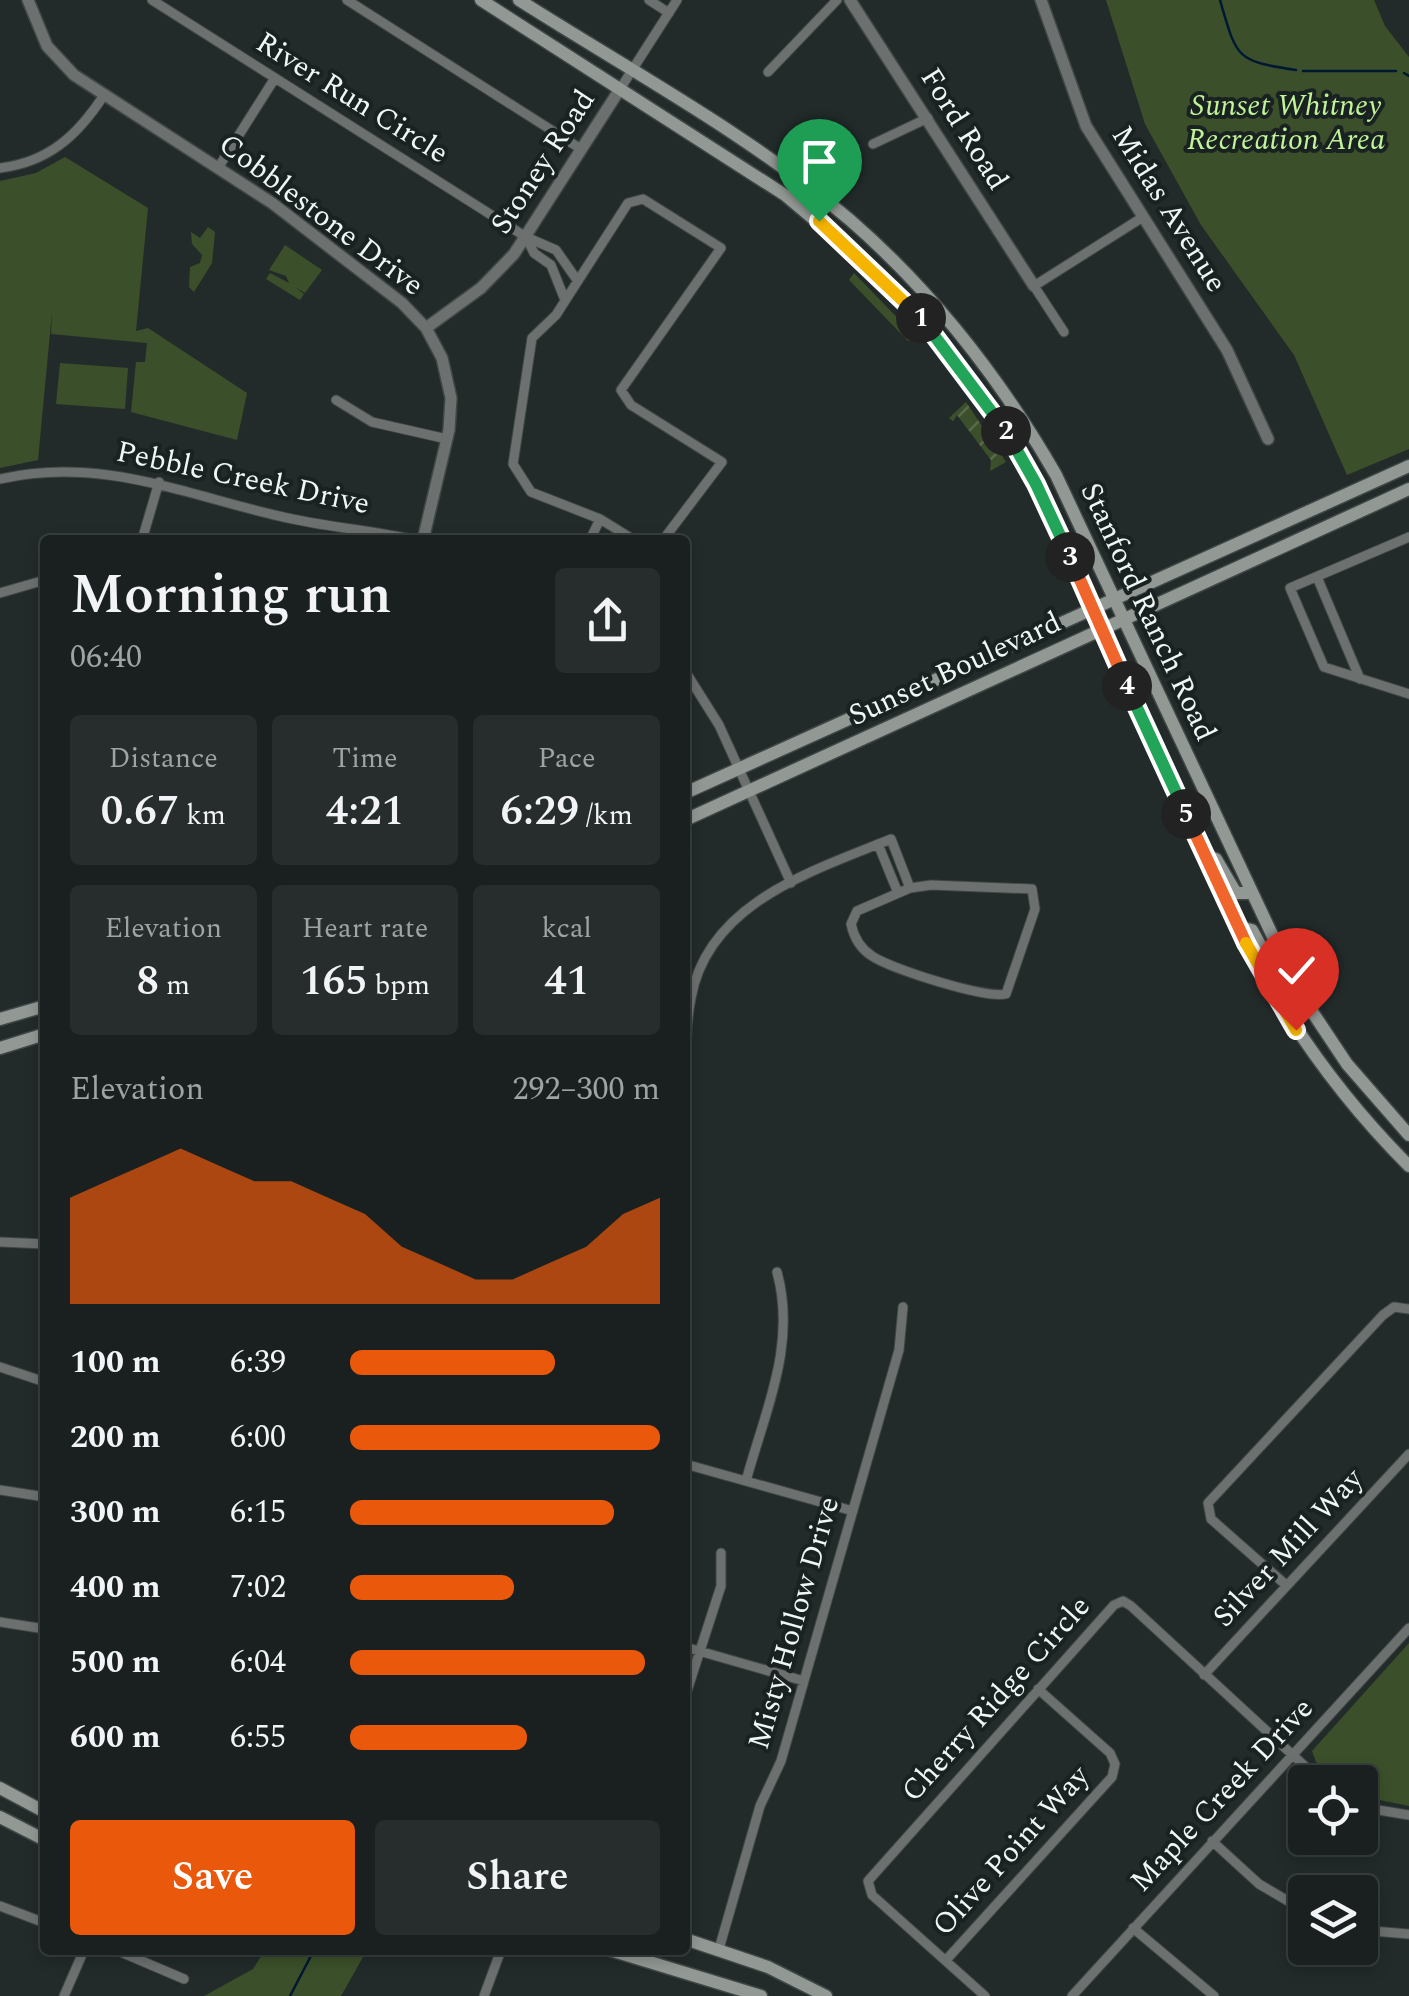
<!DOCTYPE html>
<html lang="en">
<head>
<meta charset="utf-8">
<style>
  :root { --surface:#1a2020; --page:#272d2d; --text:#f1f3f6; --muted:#9fa3a5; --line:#383e3e; --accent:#ea580c }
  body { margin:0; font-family:Spectral,serif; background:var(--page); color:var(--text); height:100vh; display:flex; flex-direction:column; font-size:38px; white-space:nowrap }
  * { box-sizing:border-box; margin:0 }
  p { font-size:32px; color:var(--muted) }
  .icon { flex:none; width:55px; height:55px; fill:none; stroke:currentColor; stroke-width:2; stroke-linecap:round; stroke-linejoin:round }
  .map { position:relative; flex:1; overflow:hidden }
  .side { position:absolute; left:40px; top:535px; width:650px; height:1420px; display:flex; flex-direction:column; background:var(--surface); border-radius:10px; box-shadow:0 5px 15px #0003,0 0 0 2px var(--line) }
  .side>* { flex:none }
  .buttons { position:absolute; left:1288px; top:1765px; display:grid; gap:20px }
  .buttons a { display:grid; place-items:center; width:90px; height:90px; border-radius:10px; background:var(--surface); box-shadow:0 5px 15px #0003,0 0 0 2px var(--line); font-size:50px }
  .pin { position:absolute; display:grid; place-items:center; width:85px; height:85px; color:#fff; margin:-102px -42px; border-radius:50% 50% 50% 0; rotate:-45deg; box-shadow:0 0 10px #0007 }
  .pin .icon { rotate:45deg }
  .km { position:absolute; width:50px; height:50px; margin:-25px; border-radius:50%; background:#222; color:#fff; font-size:28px; line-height:50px; text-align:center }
  .round { display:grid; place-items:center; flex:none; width:105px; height:105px; border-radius:10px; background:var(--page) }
  .overview { display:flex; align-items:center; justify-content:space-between; height:170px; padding:0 30px }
  h1 { font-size:55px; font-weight:600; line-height:75px }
  .figures { display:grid; grid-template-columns:repeat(3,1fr); gap:15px; height:170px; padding:10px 30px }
  .figures div { display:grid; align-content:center; border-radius:10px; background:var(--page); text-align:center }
  .figures b { font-size:42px; font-weight:600 }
  .figures small { font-size:28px; font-weight:400 }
  .figures p { font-size:28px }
  .chart { height:280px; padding:20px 30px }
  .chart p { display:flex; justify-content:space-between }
  .chart svg { width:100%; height:180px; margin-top:10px; fill:var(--accent); opacity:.7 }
  .cta { display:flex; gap:20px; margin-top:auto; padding:20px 30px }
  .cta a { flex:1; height:115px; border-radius:10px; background:var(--accent); color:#fff; font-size:40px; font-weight:600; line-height:115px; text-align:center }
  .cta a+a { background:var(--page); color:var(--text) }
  ul { padding:0 30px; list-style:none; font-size:32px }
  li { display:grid; grid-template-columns:160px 120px 1fr; align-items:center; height:75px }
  li i { height:25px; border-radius:12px; background:var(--accent) }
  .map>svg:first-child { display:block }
  .green { fill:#3b502a }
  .garden { fill:url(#garden-furrows) }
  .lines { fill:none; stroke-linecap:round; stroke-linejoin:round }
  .stream { stroke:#001933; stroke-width:2.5 }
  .minor-casing { stroke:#3f4746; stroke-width:11 }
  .tertiary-casing { stroke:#3f4746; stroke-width:14 }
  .secondary-casing { stroke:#3f4746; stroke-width:15 }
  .minor { stroke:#6c706e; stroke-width:9 }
  .tertiary { stroke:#6c706e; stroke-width:11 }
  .secondary { stroke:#929894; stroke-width:12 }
  .split-1-casing { stroke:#fff; stroke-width:20 }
  .split-2-casing { stroke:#fff; stroke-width:20 }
  .split-3-casing { stroke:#fff; stroke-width:20 }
  .split-4-casing { stroke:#fff; stroke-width:20 }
  .split-5-casing { stroke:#fff; stroke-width:20 }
  .split-6-casing { stroke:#fff; stroke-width:20 }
  .split-7-casing { stroke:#fff; stroke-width:20 }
  .split-1 { stroke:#f5b400; stroke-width:12 }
  .split-2 { stroke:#22a559; stroke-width:12 }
  .split-3 { stroke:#22a559; stroke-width:12 }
  .split-4 { stroke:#f0652b; stroke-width:12 }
  .split-5 { stroke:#22a559; stroke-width:12 }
  .split-6 { stroke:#f0652b; stroke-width:12 }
  .split-7 { stroke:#f5b400; stroke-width:12 }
  .labels { text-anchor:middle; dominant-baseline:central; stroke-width:8; stroke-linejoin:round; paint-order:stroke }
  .street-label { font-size:30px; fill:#f0f6f5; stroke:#192121 }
  .park-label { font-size:30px; font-style:italic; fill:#c0f497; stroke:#192121 }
</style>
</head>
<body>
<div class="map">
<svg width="1409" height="1996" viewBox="0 0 1409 1996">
  <defs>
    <pattern id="garden-furrows" width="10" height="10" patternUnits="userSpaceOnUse" patternTransform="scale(2.5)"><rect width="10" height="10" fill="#3b502a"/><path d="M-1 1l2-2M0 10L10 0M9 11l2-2" fill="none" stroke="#586a4a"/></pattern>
  </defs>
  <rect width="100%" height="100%" fill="#222b2a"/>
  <!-- green -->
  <path class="green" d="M1106 0H1374L1385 26 1409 57V449L1347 475 1294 355 1201 225 1145 124Z
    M65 157 148 208 136 331 148 328 247 393 237 440 131 412 136 362H145L147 343 51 334 52 312 38 460 0 468V181L36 173Z
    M208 227 215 232 212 263 194 292 189 287 190 267 200 263 202 255 192 244 191 232 200 238Z
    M285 245 322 270 305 293 295 287 304 294 300 300 266 279 270 273 289 283 286 276 269 270Z
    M854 273 913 334 912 339 908 341 849 280Z
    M60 363 128 368 125 409 56 404Z
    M1409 1643V1806L1360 1796V1782H1338L1316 1762 1312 1751Z
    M265 1950H367L341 1996H204L253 1969Z"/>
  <!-- garden -->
  <path class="garden" d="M966 402 1006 462 990 471 991 460 957 415 953 421 949 418Z"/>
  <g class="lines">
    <!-- stream -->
    <path class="stream" d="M1220 0C1237 58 1235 61 1296 70
      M1303 71H1396
      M1404 73 1409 76
      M685 900 691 851
      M290 1996 314 1950"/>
    <defs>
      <path id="minor" d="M152 0 526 237
        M347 0 581 149
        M649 0 669 13
        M768 72 837 0
        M620 89 677 0
        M873 144 928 118
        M0 168C49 162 78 135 104 95
        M218 168 275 78
        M565 300 551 265 534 253 526 237 556 250 577 280
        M1064 332 1034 286 1143 217
        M336 400 372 422 447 439
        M0 479C100 456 183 494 279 516 324 527 370 530 415 540
        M1409 537 1290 588 1324 667 1409 694
        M142 540 159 482
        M590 540 600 519
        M634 540 600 519 531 492 513 464 532 338 556 315 628 203 643 199 721 248 621 390 631 405 722 462 663 540
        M1317 577 1360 679
        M0 593 45 580
        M685 671 719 725 791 883
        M878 844 898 893
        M931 885 1032 889 1035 909 1006 994C986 999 891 969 872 956 861 949 854 938 851 924L857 911 910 888Z
        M685 1136C689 1091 682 1043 691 998 708 903 812 871 891 839L910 888
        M0 1242 45 1244
        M0 1367 45 1382
        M685 1464 853 1511
        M746 1481C765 1411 797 1345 777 1272
        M0 1490 45 1497
        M1286 1585 1211 1519 1208 1503 1383 1315 1394 1307 1409 1309
        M0 1622 45 1629
        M685 1647 804 1681
        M1204 1675 1409 1454
        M685 1697 721 1586V1553
        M1360 1807 1409 1815
        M1212 1841 1259 1884 1305 1911
        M0 1906 45 1923
        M1133 1928 1214 1996
        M1360 1930 1409 1934
        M719 1949 760 1806 781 1761 899 1350 903 1307
        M116 1950 184 1979
        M947 1959 1112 1777 1115 1764 1110 1753 1038 1689
        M64 1996 84 1950
        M484 1996 501 1950
        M985 1996 872 1895 868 1881 1114 1605 1123 1601 1131 1606 1322 1782
        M1072 1996 1409 1628"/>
      <path id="tertiary" d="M28 0 47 46 74 75 272 203 402 303 426 328 442 358 451 398 449 430 423 540
        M850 0 1034 286
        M1041 0 1086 126 1227 350 1268 439
        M426 328 481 288 514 254 620 89"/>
      <path id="secondary" d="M481 0 785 195 879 274 950 353 1037 484 1238 927C1283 1017 1338 1095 1409 1166
        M519 0C629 70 750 135 850 220 934 293 1000 378 1056 475L1299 992 1347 1064 1409 1135
        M685 793 1409 466
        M685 820 1409 489
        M1205 856 1216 859 1236 893H1250
        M1238 927 1252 930 1282 985 1299 992
        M0 1019 45 1006
        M0 1048 45 1034
        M0 1788 45 1812
        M0 1817 45 1840
        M685 1939 768 1967 826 1996
        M610 1950 761 1996"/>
    </defs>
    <!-- minor casing -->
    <use href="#minor" class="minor-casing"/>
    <!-- tertiary casing -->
    <use href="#tertiary" class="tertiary-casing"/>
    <!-- secondary casing -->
    <use href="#secondary" class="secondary-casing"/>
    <!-- minor -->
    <use href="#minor" class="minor"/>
    <!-- tertiary -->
    <use href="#tertiary" class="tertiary"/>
    <!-- secondary -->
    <use href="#secondary" class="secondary"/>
  </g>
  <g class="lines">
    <defs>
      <path id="split-1" d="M819 221 921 318"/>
      <path id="split-2" d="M921 318 1006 431"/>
      <path id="split-3" d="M1006 431 1036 484 1070 557"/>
      <path id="split-4" d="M1070 557 1127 686"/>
      <path id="split-5" d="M1127 686 1186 814"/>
      <path id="split-6" d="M1186 814 1246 943"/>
      <path id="split-7" d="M1246 943 1296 1030"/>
    </defs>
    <!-- split-1 casing -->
    <use href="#split-1" class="split-1-casing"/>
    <!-- split-2 casing -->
    <use href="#split-2" class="split-2-casing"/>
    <!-- split-3 casing -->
    <use href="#split-3" class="split-3-casing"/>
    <!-- split-4 casing -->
    <use href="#split-4" class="split-4-casing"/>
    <!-- split-5 casing -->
    <use href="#split-5" class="split-5-casing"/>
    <!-- split-6 casing -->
    <use href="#split-6" class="split-6-casing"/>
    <!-- split-7 casing -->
    <use href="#split-7" class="split-7-casing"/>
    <!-- split-1 -->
    <use href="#split-1" class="split-1"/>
    <!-- split-2 -->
    <use href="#split-2" class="split-2"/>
    <!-- split-3 -->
    <use href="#split-3" class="split-3"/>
    <!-- split-4 -->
    <use href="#split-4" class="split-4"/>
    <!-- split-5 -->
    <use href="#split-5" class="split-5"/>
    <!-- split-6 -->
    <use href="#split-6" class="split-6"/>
    <!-- split-7 -->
    <use href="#split-7" class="split-7"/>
  </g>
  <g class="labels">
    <!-- street labels -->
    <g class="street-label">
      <text transform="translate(352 98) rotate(32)">River Run Circle</text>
      <text transform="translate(964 129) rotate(58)">Ford Road</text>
      <text transform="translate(543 162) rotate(-57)">Stoney Road</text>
      <text transform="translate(1169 209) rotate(58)">Midas Avenue</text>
      <text transform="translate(321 215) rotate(37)">Cobblestone Drive</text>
      <text transform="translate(243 478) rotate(12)">Pebble Creek Drive</text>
      <text transform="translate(1148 612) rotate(65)">Stanford Ranch Road</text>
      <text transform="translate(955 669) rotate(-25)">Sunset Boulevard</text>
      <text transform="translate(1288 1548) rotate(-47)">Silver Mill Way</text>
      <text transform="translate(794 1623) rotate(-74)">Misty Hollow Drive</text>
      <text transform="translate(996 1699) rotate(-48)">Cherry Ridge Circle</text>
      <text transform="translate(1222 1795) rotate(-47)">Maple Creek Drive</text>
      <text transform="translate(1011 1851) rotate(-48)">Olive Point Way</text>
    </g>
    <!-- park labels -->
    <g class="park-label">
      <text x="1286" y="106">Sunset Whitney<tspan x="1286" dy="34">Recreation Area</tspan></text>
    </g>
  </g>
</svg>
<div class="buttons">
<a><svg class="icon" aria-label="locate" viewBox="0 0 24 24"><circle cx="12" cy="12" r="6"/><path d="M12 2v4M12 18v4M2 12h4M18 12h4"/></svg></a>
<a><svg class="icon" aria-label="layers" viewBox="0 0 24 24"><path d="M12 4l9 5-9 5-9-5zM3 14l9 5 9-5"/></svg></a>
</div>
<div class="pin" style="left:819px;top:221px;background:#1e9e55"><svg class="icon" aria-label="arrive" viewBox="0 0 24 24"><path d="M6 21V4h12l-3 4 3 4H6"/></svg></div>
<div class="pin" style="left:1296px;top:1030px;background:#d93025"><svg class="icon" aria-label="check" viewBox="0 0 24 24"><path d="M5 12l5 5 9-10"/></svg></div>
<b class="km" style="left:921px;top:318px">1</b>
<b class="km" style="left:1006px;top:431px">2</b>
<b class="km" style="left:1070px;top:557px">3</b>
<b class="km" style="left:1127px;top:686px">4</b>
<b class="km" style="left:1186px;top:814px">5</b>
<section class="side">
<div class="overview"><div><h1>Morning run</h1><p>06:40</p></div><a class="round"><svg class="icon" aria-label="share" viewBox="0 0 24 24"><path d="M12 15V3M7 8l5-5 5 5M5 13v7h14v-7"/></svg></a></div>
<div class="figures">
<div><p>Distance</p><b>0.67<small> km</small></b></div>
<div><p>Time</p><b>4:21</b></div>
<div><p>Pace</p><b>6:29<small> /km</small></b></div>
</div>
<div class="figures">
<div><p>Elevation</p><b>8<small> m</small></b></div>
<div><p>Heart rate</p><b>165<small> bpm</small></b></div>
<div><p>kcal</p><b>41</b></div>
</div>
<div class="chart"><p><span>Elevation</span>292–300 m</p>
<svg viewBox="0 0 160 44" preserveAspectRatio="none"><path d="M0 44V18L10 14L20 10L30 6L40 10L50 14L60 14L70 18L80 22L90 30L100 34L110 38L120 38L130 34L140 30L150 22L160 18V44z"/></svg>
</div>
<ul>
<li><b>100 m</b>6:39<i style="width:66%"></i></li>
<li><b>200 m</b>6:00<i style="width:100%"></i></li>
<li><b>300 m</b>6:15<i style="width:85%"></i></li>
<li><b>400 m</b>7:02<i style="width:53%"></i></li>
<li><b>500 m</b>6:04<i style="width:95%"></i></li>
<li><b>600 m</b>6:55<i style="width:57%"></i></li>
</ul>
<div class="cta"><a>Save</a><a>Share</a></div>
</section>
</div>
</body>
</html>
